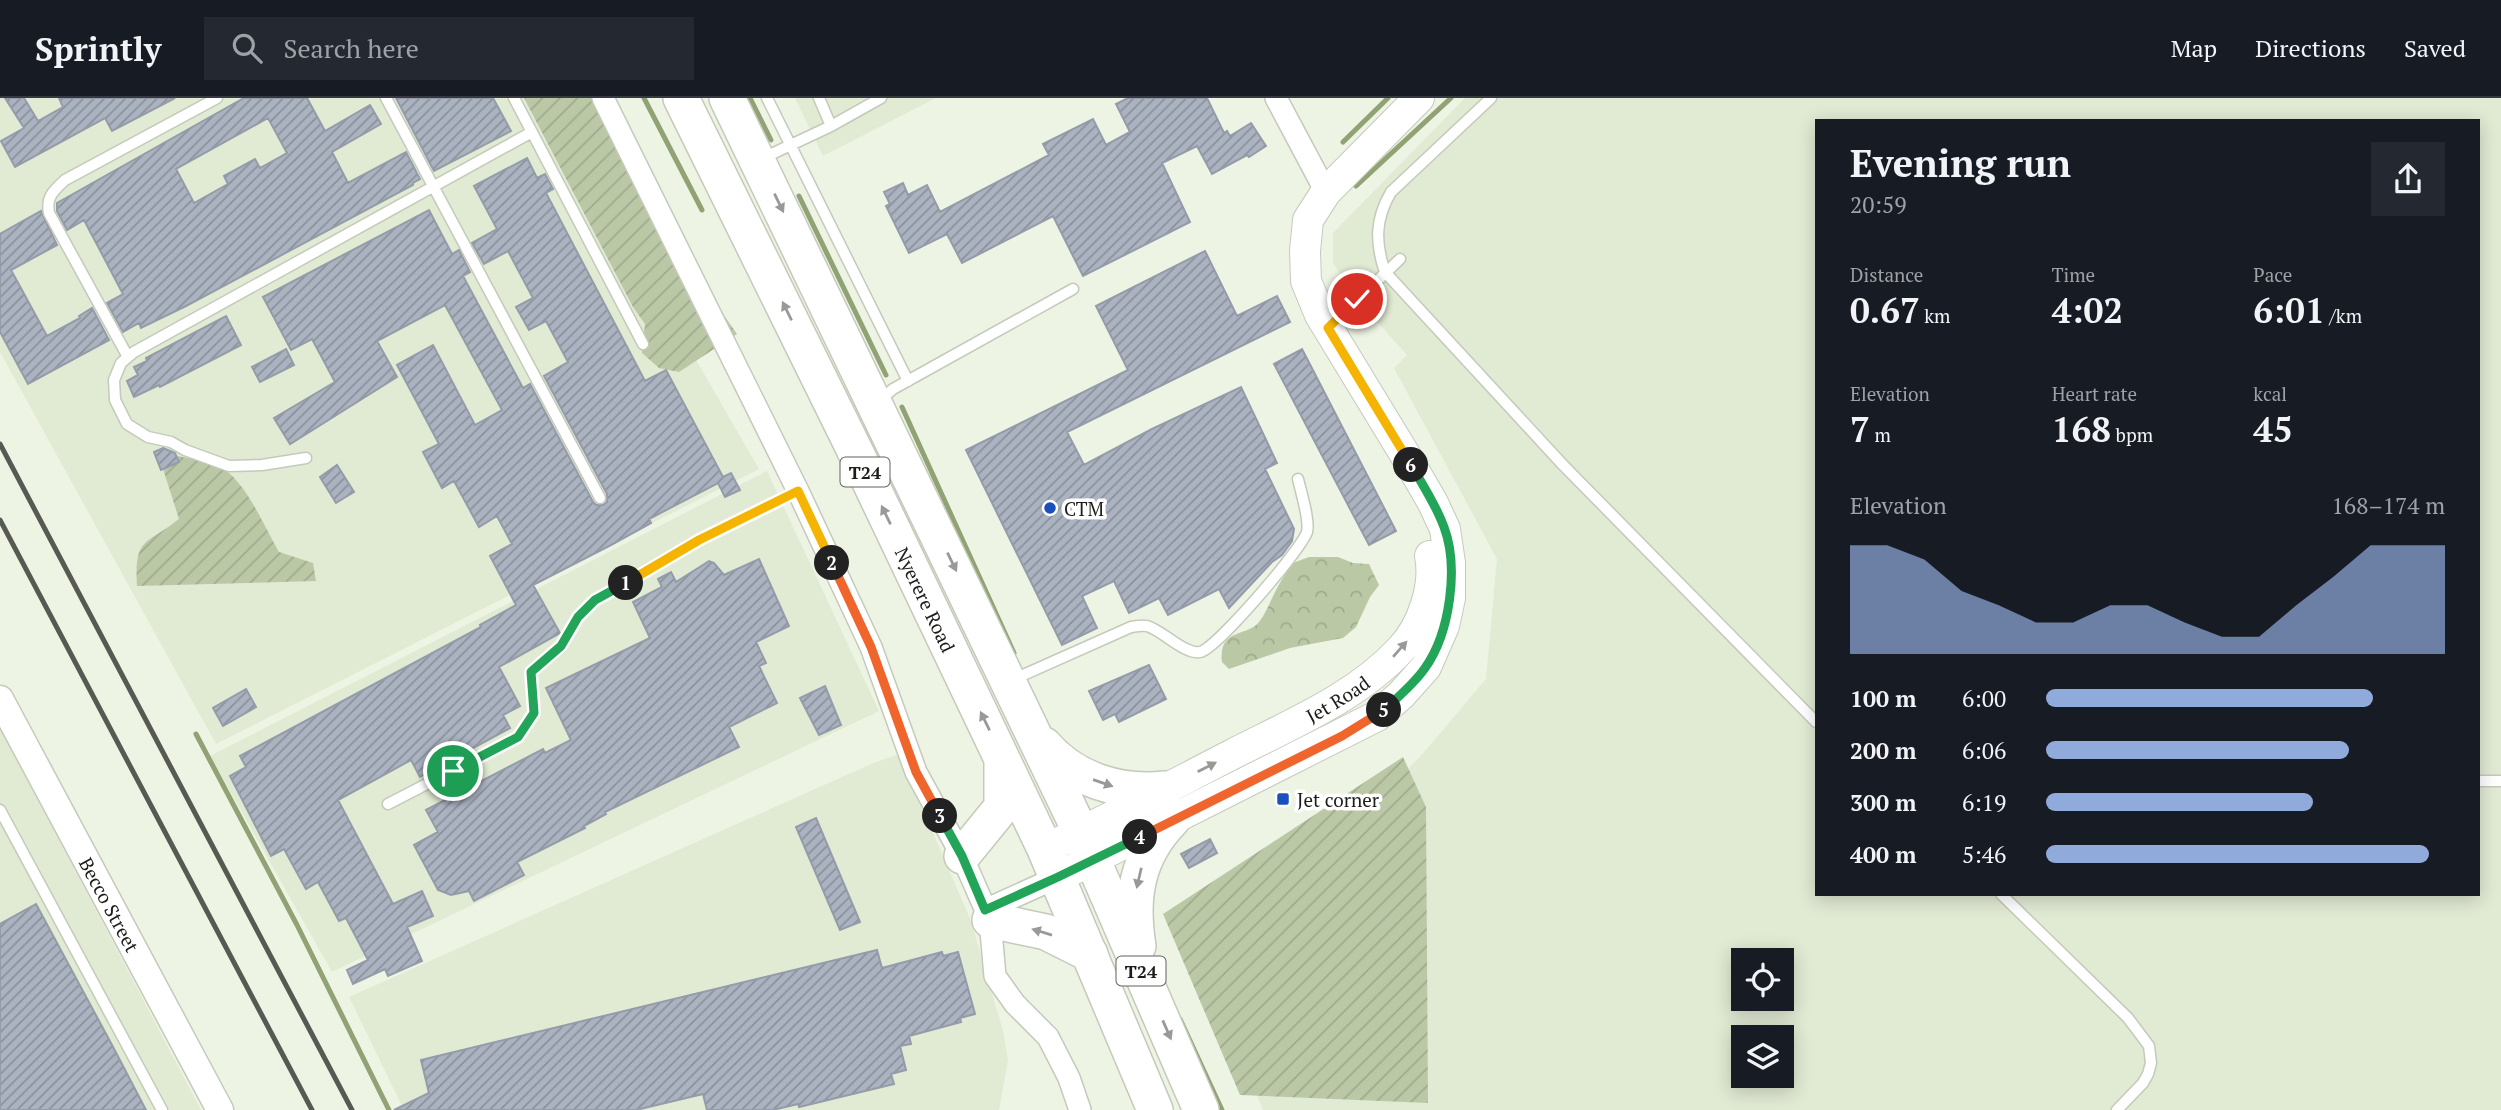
<!DOCTYPE html>
<html lang="en">
<head>
<meta charset="utf-8">
<style>
  :root { --surface:#171b24; --page:#242831; --text:#f1f3f6; --muted:#9ea1a6; --line:#363941; --accent:#90aadc }
  body { margin:0; font-family:"PT Serif",serif; background:var(--page); color:var(--text); height:100vh; display:flex; flex-direction:column; font-size:26px; white-space:nowrap }
  * { box-sizing:border-box; margin:0 }
  p { font-size:23px; color:var(--muted) }
  .icon { flex:none; width:38px; height:38px; fill:none; stroke:currentColor; stroke-width:2; stroke-linecap:round; stroke-linejoin:round }
  .map { position:relative; flex:1; overflow:hidden }
  .sheet { position:absolute; left:1815px; top:21px; width:665px; height:777px; display:flex; flex-direction:column; background:var(--surface); border-radius:0px; box-shadow:0 4px 18px #0003 }
  .sheet>* { flex:none }
  .controls { position:absolute; left:1731px; top:850px; display:grid; gap:14px }
  .controls a { display:grid; place-items:center; width:63px; height:63px; border-radius:0px; background:var(--surface); box-shadow:0 4px 18px #0003; font-size:35px }
  .pin { position:absolute; display:grid; place-items:center; width:60px; height:60px; color:#fff; margin:-30px; border:4px solid #fff; border-radius:50%; box-shadow:0 2px 7px #0007 }
  .km { position:absolute; width:35px; height:35px; margin:-18px; border-radius:50%; background:#222; color:#fff; font-size:19px; line-height:35px; text-align:center }
  .round { display:grid; place-items:center; flex:none; width:74px; height:74px; border-radius:0px; background:var(--page) }
  .head { display:flex; align-items:center; justify-content:space-between; height:119px; padding:0 35px }
  h1 { font-size:38px; font-weight:600; line-height:52px }
  .figures { display:grid; grid-template-columns:repeat(3,1fr); gap:10px; height:119px; padding:7px 35px }
  .figures div { display:grid; align-content:center }
  .figures b { font-size:35px; font-weight:600 }
  .figures small { font-size:19px; font-weight:400 }
  .figures p { font-size:19px }
  .chart { height:196px; padding:14px 35px }
  .chart p { display:flex; justify-content:space-between }
  .chart svg { width:100%; height:126px; margin-top:7px; fill:var(--accent); opacity:.7 }
  ul { padding:0 35px; list-style:none; font-size:23px }
  li { display:grid; grid-template-columns:112px 84px 1fr; align-items:center; height:52px }
  li i { height:18px; border-radius:9px; background:var(--accent) }
  header { display:flex; align-items:center; gap:42px; box-sizing:border-box; height:98px; padding:0 35px; background:var(--surface); border-bottom:2px solid var(--line) }
  header strong { font-size:33px }
  nav { display:flex; gap:38px; margin-inline-start:auto; font-size:24px }
  .search { width:490px; height:63px; background:var(--page); display:flex; align-items:center; gap:18px; box-sizing:border-box; padding:0 24px; border-radius:0px; color:var(--muted); font-size:26px }
  .map>svg:first-child { display:block }
  .built { fill:#e1ead3; fill-rule:evenodd }
  .forest { fill:url(#forest-crowns) }
  .garden { fill:url(#garden-furrows) }
  .lines { fill:none; stroke-linecap:round; stroke-linejoin:round }
  .stream { stroke:#91a275; stroke-width:5 }
  .building { fill:url(#building-hatch); stroke:#949ba9; stroke-width:2; fill-rule:evenodd }
  .service-casing { stroke:#c4cabb; stroke-width:13 }
  .minor-casing { stroke:#c4cabb; stroke-width:24 }
  .tertiary-casing { stroke:#c4cabb; stroke-width:29 }
  .secondary-casing { stroke:#c4cabb; stroke-width:32 }
  .trunk-casing { stroke:#c4cabb; stroke-width:38 }
  .service { stroke:#fff; stroke-width:10 }
  .minor { stroke:#fff; stroke-width:21 }
  .tertiary { stroke:#fff; stroke-width:26 }
  .secondary { stroke:#fff; stroke-width:30 }
  .trunk { stroke:#fff; stroke-width:35 }
  .rail { stroke:#575a52; stroke-width:5 }
  .oneway { fill:#999a98 }
  .split-1-casing { stroke:#fff; stroke-width:14 }
  .split-2-casing { stroke:#fff; stroke-width:14 }
  .split-3-casing { stroke:#fff; stroke-width:14 }
  .split-4-casing { stroke:#fff; stroke-width:14 }
  .split-5-casing { stroke:#fff; stroke-width:14 }
  .split-6-casing { stroke:#fff; stroke-width:14 }
  .split-7-casing { stroke:#fff; stroke-width:14 }
  .split-1 { stroke:#22a559; stroke-width:9 }
  .split-2 { stroke:#f5b400; stroke-width:9 }
  .split-3 { stroke:#f0652b; stroke-width:9 }
  .split-4 { stroke:#22a559; stroke-width:9 }
  .split-5 { stroke:#f0652b; stroke-width:9 }
  .split-6 { stroke:#22a559; stroke-width:9 }
  .split-7 { stroke:#f5b400; stroke-width:9 }
  .poi-dot { fill:#1950bc; stroke:#fff; stroke-width:2.5 }
  .labels { text-anchor:middle; dominant-baseline:central; stroke-width:7; stroke-linejoin:round; paint-order:stroke }
  .shield { fill:#fff; stroke:#60625e; stroke-width:2 }
  .shield-label { font-size:18px; font-weight:bold; fill:#1c1e19 }
  .poi-label { font-size:19px; fill:#1c1e19; stroke:#fff; text-anchor:start }
  .street-label { font-size:19px; fill:#1c1e19; stroke:#fff }
</style>
</head>
<body>
<header>
<strong>Sprintly</strong>
<div class="search"><svg class="icon" aria-label="search" viewBox="0 0 24 24"><circle cx="10" cy="10" r="6"/><path d="M15 15l6 6"/></svg>Search here</div>
<nav><a>Map</a><a>Directions</a><a>Saved</a></nav>
</header>
<div class="map">
<svg width="2501" height="1012" viewBox="0 0 2501 1012">
  <defs>
    <pattern id="forest-crowns" width="20" height="18" patternUnits="userSpaceOnUse" patternTransform="scale(1.75)"><rect width="20" height="18" fill="#bbc8a6"/><path d="M2 6a3 3 0 1 1 6 0M12 15a3 3 0 1 1 6 0" fill="none" stroke="#a0ab8e"/></pattern>
    <pattern id="garden-furrows" width="10" height="10" patternUnits="userSpaceOnUse" patternTransform="scale(1.75)"><rect width="10" height="10" fill="#bbc8a6"/><path d="M-1 1l2-2M0 10L10 0M9 11l2-2" fill="none" stroke="#a0ab8e"/></pattern>
    <pattern id="building-hatch" width="6" height="6" patternUnits="userSpaceOnUse" patternTransform="scale(1.75)"><rect width="6" height="6" fill="#abb3c1"/><path d="M-1 1l2-2M0 6l6-6M5 7l2-2" fill="none" stroke="#8a919c"/></pattern>
  </defs>
  <rect width="100%" height="100%" fill="#eef4e4"/>
  <!-- built -->
  <path class="built" d="M0 0H545L759 371 216 646 0 254Z
    M795 0H936L823 58Z
    M1465 0H2501V1012H1263L1177 807 1367 711 1420 659 1486 581 1497 461 1394 270 1407 257 1357 201 1333 165V135ZM1816 23H2478V796H1816ZM1743 863H1782V901H1743ZM1743 940H1782V978H1743Z
    M767 373 879 613 332 874 210 658Z
    M0 631 77 776 201 1012H0Z
    M899 656 971 823 1003 933 1008 963 999 1012H404L349 899 871 666Z"/>
  <!-- forest -->
  <path class="forest" d="M1309 459H1338L1353 465 1369 466 1379 487 1370 499 1356 529 1343 540 1290 550 1229 571 1222 564C1218 530 1247 539 1259 524 1266 515 1270 504 1275 494 1280 484 1286 474 1293 465Z"/>
  <!-- garden -->
  <path class="garden" d="M524 0H595L714 203 737 236 679 274 659 270 642 255 645 226 633 209Z
    M178 358C193 361 217 364 229 375 251 395 264 428 279 454L313 465 316 483 137 488C134 439 146 447 179 421L163 371Z
    M1403 659 1426 709 1428 1005 1240 997 1163 816Z"/>
  <g class="lines">
    <!-- stream -->
    <path class="stream" d="M644 0 702 112
      M750 0 771 42
      M1343 44 1388 0
      M1356 88 1451 0
      M799 98 886 277
      M902 309 1014 555
      M196 636 297 827 389 1012
      M1180 921 1222 1012"/>
  </g>
  <!-- building -->
  <path class="building" d="M5 0H24L38 23 63 9 59 0H175L112 33 105 20 15 69 1 43 24 30Z
    M244 0H307L325 33 370 7 381 26 332 54 348 85 406 54 420 81 413 85V87L186 208 141 230 139 225 123 234 107 205 123 196 84 122 67 132 57 113V105ZM268 20 287 55 260 70 255 61 224 78 228 86 194 105 176 71Z
    M396 0H493L511 33 434 73Z
    M1128 0H1207L1224 35 1227 33 1230 38 1251 25 1266 48 1249 59 1247 57 1212 76 1197 48 1162 65 1190 124 1083 178 1053 118 962 165 947 136 909 155 886 108 890 106 884 94 903 85 908 97 927 87 940 114 1049 57 1043 46 1093 21 1106 47 1130 34 1116 6Z
    M527 60 537 80 545 76 553 91 546 95 645 283 666 272 723 379 731 375 740 392 725 399 718 385 649 421 651 425 611 447 533 487 560 535 499 569 520 608 503 617 510 630 420 679 411 662 338 702 393 806 422 793 433 818 407 829 422 863 388 878 385 871 353 886 347 872 368 862 346 820 339 823 318 784 306 791 284 751 271 758 230 678 246 669 240 658 481 529 480 527 516 507 490 458 512 446 497 418 479 429 454 383 442 390 423 354 439 346 397 267 433 247 475 327 502 312 445 207 377 243 397 279 290 346 274 320 335 284 312 241 291 252 263 199 429 112 452 156 459 152 470 174 463 178 523 290 530 286 593 404 596 407H603L607 404V396L544 278 568 264 546 223 529 232 516 209 533 200 508 153 484 166 472 145 497 131 474 88Z
    M41 113 57 147 11 172 47 238 80 220 79 218 92 210 109 242 28 286 0 234V136Z
    M1205 153 1237 218 1277 198 1290 224 1067 334 1084 367 1152 331 1241 289 1277 365 1265 371 1294 431 1292 443 1282 457 1272 464 1229 510 1219 491 1168 517 1159 500 1129 515 1114 483 1082 498 1097 530 1062 547 966 352 1128 272 1096 208Z
    M226 218 241 247 160 289 159 287 134 299 127 283 138 277 134 269 147 263 146 260Z
    M286 251 294 267 260 284 252 269Z
    M1302 251 1396 433 1369 447 1274 266Z
    M163 350 175 355 179 364 161 372 154 354Z
    M337 367 354 394 336 405 320 379Z
    M759 461 789 528 756 544 766 565 759 568 777 605 729 629 739 649 605 714 606 716 584 728 585 730 517 764 524 777 474 803 469 793 451 797 438 792 414 747 438 734 426 712 543 651 545 655 571 642 546 590 650 540 633 504 662 489 658 481 671 474 676 484 709 463 714 465 724 477Z
    M1149 567 1166 601 1119 624 1115 616 1103 622 1089 593Z
    M825 588 841 627 819 637 800 600Z
    M246 591 256 609 223 628 213 610Z
    M816 720 860 824 840 832 796 729Z
    M1210 741 1217 755 1189 770 1181 756Z
    M36 806 112 947 146 1012H0V826Z
    M877 852 882 870 942 854 943 858 958 854 975 916 960 920 961 924 909 938 911 946 900 948 906 972 891 976 894 986 799 1009 798 1006 773 1012H707L703 996 636 1012H394L429 995 421 962Z"/>
  <g class="lines">
    <defs>
      <path id="service" d="M386 0 600 400
        M514 0 643 246
        M767 0 908 283
        M819 0 831 28
        M1491 0 1391 94C1375 121 1375 145 1385 174L1563 367 1816 624
        M761 61 831 28 881 0
        M1329 229 1400 161
        M128 259 49 115C46 99 53 93 65 82L217 0
        M879 303 893 291 1073 191
        M306 360 262 367 229 368 185 352 171 344 148 339 127 326 115 302 114 282 121 265 134 254 532 34
        M1012 582 1131 529C1137 528 1142 527 1147 528 1162 532 1185 557 1200 554 1216 551 1301 452 1307 434 1310 423 1301 394 1298 381
        M2478 683H2501
        M388 706 518 639 534 615 531 574 561 549 578 519 595 502 699 442 798 393
        M0 712 162 1012
        M2001 796 2128 920 2149 948 2151 965 2148 976 2143 985 2117 1012"/>
      <path id="minor" d="M603 0 798 393 871 549 916 674 962 758 990 822 995 878 1015 906 1048 939 1069 980 1080 1012
        M1276 0 1326 94
        M985 812 1058 779"/>
      <g id="tertiary">
        <path id="s1" d="M0 601 220 1012"/>
      </g>
      <g id="secondary">
        <path id="s2" d="M1045 751C1108 722 1169 689 1231 657 1289 627 1356 600 1401 551 1422 529 1436 488 1430 458"/>
        <path d="M1058 779 1377 618 1401 597 1426 569 1444 528 1450 500V465L1445 431 1433 405 1404 355 1320 217 1306 183 1305 153 1308 122 1326 94 1419 0"/>
      </g>
      <g id="trunk">
        <path id="s3" d="M681 0 858 359 1045 751 1155 1012"/>
        <path d="M727 0 1081 735 1201 1012"/>
        <path d="M1044 647C1074 682 1120 696 1165 691"/>
        <path d="M962 758 1002 709V664"/>
        <path d="M990 822 1046 834 1090 856"/>
        <path d="M1138 848C1130 799 1137 758 1172 722"/>
      </g>
    </defs>
    <!-- service casing -->
    <use href="#service" class="service-casing"/>
    <!-- minor casing -->
    <use href="#minor" class="minor-casing"/>
    <!-- tertiary casing -->
    <use href="#tertiary" class="tertiary-casing"/>
    <!-- secondary casing -->
    <use href="#secondary" class="secondary-casing"/>
    <!-- trunk casing -->
    <use href="#trunk" class="trunk-casing"/>
    <!-- service -->
    <use href="#service" class="service"/>
    <!-- minor -->
    <use href="#minor" class="minor"/>
    <!-- tertiary -->
    <use href="#tertiary" class="tertiary"/>
    <!-- secondary -->
    <use href="#secondary" class="secondary"/>
    <!-- trunk -->
    <use href="#trunk" class="trunk"/>
    <!-- rail -->
    <path class="rail" d="M0 346 352 1012
      M0 422 312 1012"/>
  </g>
  <!-- one-way arrows -->
  <defs><path id="oneway-solid" d="M-6-.8H1V-3.2L6.5 0L1 3.2V.8H-6Z" transform="scale(1.75)"/></defs>
  <g class="oneway">
    <use href="#oneway-solid" transform="translate(779 105) rotate(64)"/>
    <use href="#oneway-solid" transform="translate(787 213) rotate(-116)"/>
    <use href="#oneway-solid" transform="translate(886 417) rotate(-116)"/>
    <use href="#oneway-solid" transform="translate(952 464) rotate(64)"/>
    <use href="#oneway-solid" transform="translate(1400 551) rotate(-49)"/>
    <use href="#oneway-solid" transform="translate(985 623) rotate(-116)"/>
    <use href="#oneway-solid" transform="translate(1207 669) rotate(-27)"/>
    <use href="#oneway-solid" transform="translate(1103 685) rotate(19)"/>
    <use href="#oneway-solid" transform="translate(1139 780) rotate(103)"/>
    <use href="#oneway-solid" transform="translate(1042 834) rotate(-163)"/>
    <use href="#oneway-solid" transform="translate(1167 932) rotate(66)"/>
  </g>
  <g class="lines">
    <defs>
      <path id="split-1" d="M453 673 518 639 534 615 531 574 561 548 578 519 595 502 626 485"/>
      <path id="split-2" d="M626 485 699 442 798 393 832 465"/>
      <path id="split-3" d="M832 465 871 549 916 674 940 718"/>
      <path id="split-4" d="M940 718 962 758 985 812 1058 779 1140 739"/>
      <path id="split-5" d="M1140 739 1342 638 1384 612"/>
      <path id="split-6" d="M1384 612C1398 599 1414 586 1425 570 1450 535 1459 469 1444 429 1436 407 1423 387 1411 367"/>
      <path id="split-7" d="M1357 201 1328 230 1411 367"/>
    </defs>
    <!-- split-1 casing -->
    <use href="#split-1" class="split-1-casing"/>
    <!-- split-2 casing -->
    <use href="#split-2" class="split-2-casing"/>
    <!-- split-3 casing -->
    <use href="#split-3" class="split-3-casing"/>
    <!-- split-4 casing -->
    <use href="#split-4" class="split-4-casing"/>
    <!-- split-5 casing -->
    <use href="#split-5" class="split-5-casing"/>
    <!-- split-6 casing -->
    <use href="#split-6" class="split-6-casing"/>
    <!-- split-7 casing -->
    <use href="#split-7" class="split-7-casing"/>
    <!-- split-1 -->
    <use href="#split-1" class="split-1"/>
    <!-- split-2 -->
    <use href="#split-2" class="split-2"/>
    <!-- split-3 -->
    <use href="#split-3" class="split-3"/>
    <!-- split-4 -->
    <use href="#split-4" class="split-4"/>
    <!-- split-5 -->
    <use href="#split-5" class="split-5"/>
    <!-- split-6 -->
    <use href="#split-6" class="split-6"/>
    <!-- split-7 -->
    <use href="#split-7" class="split-7"/>
  </g>
  <!-- markers -->
  <g class="poi-dot">
    <circle cx="1050" cy="410" r="7"/>
    <rect x="1276" y="694" width="14" height="14" rx="3.5"/>
  </g>
  <g class="labels">
    <!-- shield labels -->
    <g class="shield">
      <rect x="840.5" y="359.5" width="49" height="29" rx="5"/>
      <rect x="1116.5" y="858.5" width="49" height="29" rx="5"/>
    </g>
    <g class="shield-label">
      <text x="865" y="374">T24</text>
      <text x="1141" y="873">T24</text>
    </g>
    <!-- poi labels -->
    <g class="poi-label">
      <text x="1064" y="410">CTM</text>
      <text x="1297" y="701">Jet corner</text>
    </g>
    <!-- street labels -->
    <g class="street-label">
      <text stroke="none"><textPath href="#s3" startOffset="558">Nyerere Road</textPath></text>
      <text stroke="none"><textPath href="#s2" startOffset="329">Jet Road</textPath></text>
      <text stroke="none"><textPath href="#s1" startOffset="233">Becco Street</textPath></text>
    </g>
  </g>
</svg>
<div class="controls">
<a><svg class="icon" aria-label="locate" viewBox="0 0 24 24"><circle cx="12" cy="12" r="6"/><path d="M12 2v4M12 18v4M2 12h4M18 12h4"/></svg></a>
<a><svg class="icon" aria-label="layers" viewBox="0 0 24 24"><path d="M12 4l9 5-9 5-9-5zM3 14l9 5 9-5"/></svg></a>
</div>
<div class="pin" style="left:453px;top:673px;background:#1e9e55"><svg class="icon" aria-label="arrive" viewBox="0 0 24 24"><path d="M6 21V4h12l-3 4 3 4H6"/></svg></div>
<div class="pin" style="left:1357px;top:201px;background:#d93025"><svg class="icon" aria-label="check" viewBox="0 0 24 24"><path d="M5 12l5 5 9-10"/></svg></div>
<b class="km" style="left:626px;top:485px">1</b>
<b class="km" style="left:832px;top:465px">2</b>
<b class="km" style="left:940px;top:718px">3</b>
<b class="km" style="left:1140px;top:739px">4</b>
<b class="km" style="left:1384px;top:612px">5</b>
<b class="km" style="left:1411px;top:367px">6</b>
<section class="sheet">
<div class="head"><div><h1>Evening run</h1><p>20:59</p></div><a class="round"><svg class="icon" aria-label="share" viewBox="0 0 24 24"><path d="M12 15V3M7 8l5-5 5 5M5 13v7h14v-7"/></svg></a></div>
<div class="figures">
<div><p>Distance</p><b>0.67<small> km</small></b></div>
<div><p>Time</p><b>4:02</b></div>
<div><p>Pace</p><b>6:01<small> /km</small></b></div>
</div>
<div class="figures">
<div><p>Elevation</p><b>7<small> m</small></b></div>
<div><p>Heart rate</p><b>168<small> bpm</small></b></div>
<div><p>kcal</p><b>45</b></div>
</div>
<div class="chart"><p><span>Elevation</span>168–174 m</p>
<svg viewBox="0 0 160 44" preserveAspectRatio="none"><path d="M0 44V6L10 6L20 11L30 22L40 27L50 33L60 33L70 27L80 27L90 33L100 38L110 38L120 27L130 17L140 6L150 6L160 6V44z"/></svg>
</div>
<ul>
<li><b>100 m</b>6:00<i style="width:82%"></i></li>
<li><b>200 m</b>6:06<i style="width:76%"></i></li>
<li><b>300 m</b>6:19<i style="width:67%"></i></li>
<li><b>400 m</b>5:46<i style="width:96%"></i></li>
</ul>
</section>
</div>
</body>
</html>
